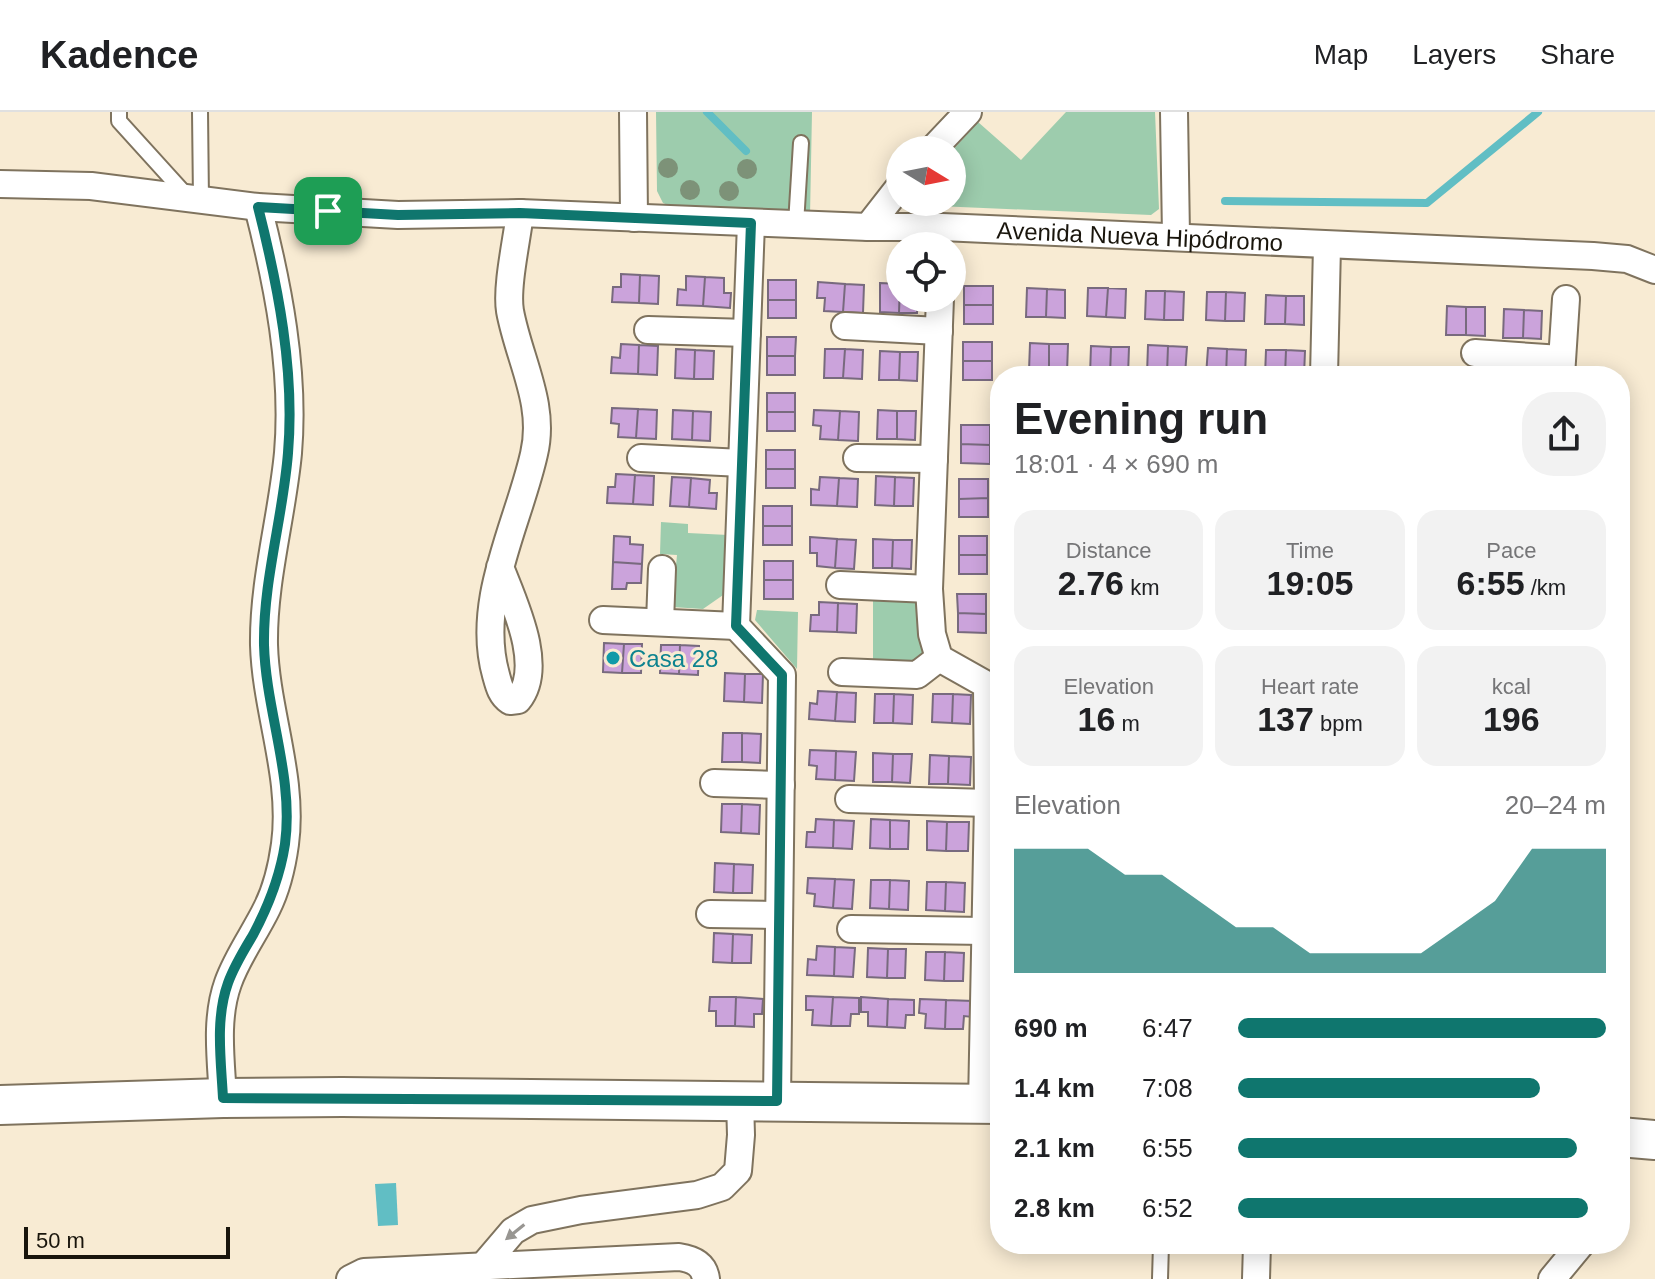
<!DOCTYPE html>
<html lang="en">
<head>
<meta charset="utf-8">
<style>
  :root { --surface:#fff; --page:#f2f2f2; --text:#202124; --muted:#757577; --line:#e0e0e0; --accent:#0f766e }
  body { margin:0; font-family:Arial,sans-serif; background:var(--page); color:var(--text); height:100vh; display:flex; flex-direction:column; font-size:30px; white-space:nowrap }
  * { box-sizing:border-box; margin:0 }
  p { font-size:26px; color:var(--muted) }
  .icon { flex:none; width:44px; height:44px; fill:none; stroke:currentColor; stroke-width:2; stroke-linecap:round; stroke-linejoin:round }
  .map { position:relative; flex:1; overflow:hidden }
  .side { position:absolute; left:990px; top:254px; width:640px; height:888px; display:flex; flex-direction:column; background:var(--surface); border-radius:32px; box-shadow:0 4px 20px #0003 }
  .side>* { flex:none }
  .needle { width:52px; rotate:100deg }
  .fabs { position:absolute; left:886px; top:24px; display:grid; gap:16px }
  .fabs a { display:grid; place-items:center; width:80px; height:80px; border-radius:50%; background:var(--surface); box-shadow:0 4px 20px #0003; font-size:40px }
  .scale { position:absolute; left:24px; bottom:20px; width:206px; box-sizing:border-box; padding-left:8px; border:4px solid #19150c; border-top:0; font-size:22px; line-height:28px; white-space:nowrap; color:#19150c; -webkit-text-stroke:6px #f8ebd3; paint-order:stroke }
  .pin { position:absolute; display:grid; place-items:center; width:68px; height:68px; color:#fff; margin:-34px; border-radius:16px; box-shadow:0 4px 12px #0006 }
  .round { display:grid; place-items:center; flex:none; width:84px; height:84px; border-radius:32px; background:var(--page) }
  .headline { display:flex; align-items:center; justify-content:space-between; height:136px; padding:0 24px }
  h1 { font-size:44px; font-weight:700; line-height:60px }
  .stats { display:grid; grid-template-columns:repeat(3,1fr); gap:12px; height:136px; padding:8px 24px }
  .stats div { display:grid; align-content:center; border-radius:20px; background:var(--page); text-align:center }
  .stats b { font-size:34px; font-weight:700 }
  .stats small { font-size:22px; font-weight:400 }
  .stats p { font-size:22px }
  .chart { height:224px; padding:16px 24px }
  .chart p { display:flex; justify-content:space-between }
  .chart svg { width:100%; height:144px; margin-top:8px; fill:var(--accent); opacity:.7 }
  ul { padding:0 24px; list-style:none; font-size:26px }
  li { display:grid; grid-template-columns:128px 96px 1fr; align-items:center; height:60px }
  li i { height:20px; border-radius:10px; background:var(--accent) }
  header { display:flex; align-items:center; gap:48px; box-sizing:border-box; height:112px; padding:0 40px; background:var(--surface); border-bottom:2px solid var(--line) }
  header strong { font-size:38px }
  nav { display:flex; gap:44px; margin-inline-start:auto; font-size:28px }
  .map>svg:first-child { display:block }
  .green { fill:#9dccad }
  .water { fill:#61bec4 }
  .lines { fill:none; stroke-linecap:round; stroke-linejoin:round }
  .stream { stroke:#61bec4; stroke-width:8 }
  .building { fill:#cba3db; stroke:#786a7e; stroke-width:2 }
  .lane-casing { stroke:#7f735e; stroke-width:18 }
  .street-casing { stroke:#7f735e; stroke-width:30 }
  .secondary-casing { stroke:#7f735e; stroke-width:42 }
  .lane { stroke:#fff; stroke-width:14 }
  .street { stroke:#fff; stroke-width:26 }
  .secondary { stroke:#fff; stroke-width:38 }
  .tree { fill:#7d9278 }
  .oneway { fill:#989692 }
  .route-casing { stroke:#fff; stroke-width:16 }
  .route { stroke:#0f766e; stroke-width:10 }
  .culture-dot { fill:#0f9aa8; stroke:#f8ebd3; stroke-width:3 }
  .labels { text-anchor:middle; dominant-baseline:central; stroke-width:6; stroke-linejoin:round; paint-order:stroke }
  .street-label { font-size:24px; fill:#19150c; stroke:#f8ebd3 }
  .culture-label { font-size:24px; fill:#0d838f; stroke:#f8ebd3; text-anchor:start }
</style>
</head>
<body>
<header>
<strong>Kadence</strong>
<nav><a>Map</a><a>Layers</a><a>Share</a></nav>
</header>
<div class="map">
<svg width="1655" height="1167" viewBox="0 0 1655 1167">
  <rect width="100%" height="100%" fill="#f8ebd3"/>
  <!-- green -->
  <path class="green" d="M656 0H812L810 104 675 96 663 91 657 79Z
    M1066 0H1155L1159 97 1151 103 914 93 913 90H952V39L978 10 1021 48Z
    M661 410 688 412V421L728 423 726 481 703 497 672 495 677 443 660 442Z
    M873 483 920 488 923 547 911 556 873 554Z
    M757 498 798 500 797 557 755 508Z
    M1000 665V964H994Z"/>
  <!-- water -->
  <path class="water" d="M396 1071 398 1113 378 1114 375 1072Z"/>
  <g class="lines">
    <!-- stream -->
    <path class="stream" d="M707 0 746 39
      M1225 89 1427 91 1538 0"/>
  </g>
  <!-- building -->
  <path class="building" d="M621 162 640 163 639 191 612 190 613 175H621Z
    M640 163 659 164 658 192 639 191Z
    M686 164 705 165 703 194 677 193 678 177 686 178Z
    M705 165 724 166V181H731L730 196 703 194Z
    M768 168H796V188H768Z
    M818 170 845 172 843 200 824 199 825 186H817Z
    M880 171 900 172 899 201 880 200Z
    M845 172 864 173 863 201 843 200Z
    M900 172V186H918L917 201H899Z
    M964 174H993V193H964Z
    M1027 176 1047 177 1046 205H1026Z
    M1088 176H1108L1106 205 1087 204Z
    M1108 176 1126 177 1125 206 1106 205Z
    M1047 177 1065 178V206L1046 205Z
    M1146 179H1165L1164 208 1145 207Z
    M1165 179 1184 180 1183 208H1164Z
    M1207 180H1226L1225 209 1206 208Z
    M1226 180 1245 181 1244 209H1225Z
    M1266 183 1286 184 1285 212H1265Z
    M1286 184H1304V213L1285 212Z
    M768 188H796V206H768Z
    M964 193H993V212H964Z
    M1447 194 1466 195V223H1446Z
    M1466 195H1485V224L1466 223Z
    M1504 197 1524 198 1523 226H1503Z
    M1524 198 1542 199 1541 227 1523 226Z
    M767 225H796L795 244H767Z
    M963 230H992V249H963Z
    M1030 231 1049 232V260L1029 259Z
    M621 232 639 233 638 262 611 261 612 245 620 246Z
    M1049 232H1068L1067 261 1049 260Z
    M639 233 658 234 657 263 638 262Z
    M1148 233 1168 234 1167 262H1147Z
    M1091 234 1111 235 1110 263H1090Z
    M1168 234 1187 235 1185 263 1167 262Z
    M1111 235H1129L1128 264 1110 263Z
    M1208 236 1227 237 1226 264H1206Z
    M676 237 695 238 694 267 675 266Z
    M825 237H845L843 266H824Z
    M845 237 863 238 862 267 843 266Z
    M1227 237 1246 238 1245 264H1226Z
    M695 238 714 239 713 267H694Z
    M1266 238H1286L1285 264H1265Z
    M1286 238 1305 239 1304 264H1285Z
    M880 239 900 240 899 268H879Z
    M900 240H918L917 269 899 268Z
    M767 244H795V263H767Z
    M963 249H992V268H963Z
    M767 281H795V300H767Z
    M612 296 638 297 636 326 618 325 619 312 611 311Z
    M638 297 657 298 656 327 636 326Z
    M673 298 693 299 692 328 672 327Z
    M814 298 840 299 838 328 820 327 821 314 813 313Z
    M878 298 897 299V327H877Z
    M693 299 711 300 710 329 692 328Z
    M840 299 859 300 858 329 838 328Z
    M897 299H916L915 328 897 327Z
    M767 300H795V319H767Z
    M961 313H990V333L961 332Z
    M961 332 990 333V352L961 351Z
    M766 338H795V357H766Z
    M766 357H795V376H766Z
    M616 362 635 363 633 392 607 391 608 375H615Z
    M635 363 654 364 653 393 633 392Z
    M876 364 895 365 894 394 875 393Z
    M672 365 691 366 689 395 670 394Z
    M820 365 839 366 837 394 811 393V377L819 378Z
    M895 365 914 366 913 394H894Z
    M691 366 710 368 709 381H717L716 397 689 395Z
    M839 366 858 367 857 395 837 394Z
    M959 367H988V386L959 387Z
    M988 386V405H959V387Z
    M763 394H792V414H763Z
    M763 414H792V433H763Z
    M614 424 630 425V432L643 433 642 452 613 450Z
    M959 424H987V443H959Z
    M810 425 837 427 835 456 817 454V441H810Z
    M837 427 856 428 854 457 835 456Z
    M873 427 893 428 892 456H873Z
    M893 428H912L911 457 892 456Z
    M959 443H987V462H959Z
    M764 449H793V468H764Z
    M613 450 642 452 641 471H627L626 477H612Z
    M764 468H793V487H764Z
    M957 482H986V502L958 501Z
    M819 490 838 491 837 520 810 519 811 503H819Z
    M838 491 857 492 856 521 837 520Z
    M958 501 986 502V521L958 520Z
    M604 531 624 532 622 561 603 560Z
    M624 532H642L641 561H622Z
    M661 533H680L679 562 660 561Z
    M680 533 699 534 698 563 679 562Z
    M725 561 745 562 744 590 724 589Z
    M745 562H763L762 591 744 590Z
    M818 579 837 580 835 609 809 607 810 591 817 592Z
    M837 580 856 581 855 610 835 609Z
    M875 582H894L893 611H874Z
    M894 582 913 583 912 612 893 611Z
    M933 582H953L952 611 932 610Z
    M953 582 971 583 970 612 952 611Z
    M723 621H742V650H722Z
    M742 621 761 622 760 651 742 650Z
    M810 638 836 639 835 668 816 667 817 654 809 653Z
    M836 639 856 640 854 669 835 668Z
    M873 641 893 642 892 670H873Z
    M893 642H912L910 671 892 670Z
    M930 643 949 644 948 672H929Z
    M949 644 971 645 970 673 948 672Z
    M722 692H742L741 721 721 720Z
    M742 692 760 693 759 722 741 721Z
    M816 707 834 708 833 736 806 735 807 720H815Z
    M871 707 890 708V737L870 736Z
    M834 708 854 709 852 737 833 736Z
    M890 708 909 709 908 737H890Z
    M927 709 947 710 946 739 927 738Z
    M947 710H969L968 739H946Z
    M715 751 734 752 733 781 714 780Z
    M734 752 753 753 752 781H733Z
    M808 766 835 767 833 796 814 794 815 782 807 781Z
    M835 767 854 768 852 797 833 796Z
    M871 768H890L889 797 870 796Z
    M890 768 909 769 908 798 889 797Z
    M927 770H946L945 799 926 798Z
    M946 770 965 771 964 800 945 799Z
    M714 821 733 822 732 851 713 850Z
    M733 822 752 823 751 851H732Z
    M817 834 835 835 834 864 807 863 808 847 816 848Z
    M835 835 855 836 853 865 834 864Z
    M868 836 888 837 887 866 867 865Z
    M888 837H906L905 866H887Z
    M926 840H945L944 869 925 868Z
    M945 840 964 841 963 869H944Z
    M806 884 833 885 831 914 812 913 813 898H806Z
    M710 885H736L735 914H716V899H709Z
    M736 885 763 887 762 902H754V915L735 914Z
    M833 885 859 886V902H851L850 914H831Z
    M861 885 888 887 887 915 868 914V900H861Z
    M888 887 914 888V903H906L905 916 887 915Z
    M920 887 946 888 945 917 925 916 926 902 919 901Z
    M946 888 973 889 972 905 964 904 963 917H945Z"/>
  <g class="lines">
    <defs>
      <path id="lane" d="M119 0V9L187 84
        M200 0 201 88
        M796 112 801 31
        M1160 1167 1161 1132"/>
      <g id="street">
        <path d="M633 0 634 106"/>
        <path d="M1174 0 1176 123"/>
        <path d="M932 38 968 0"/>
        <path id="s1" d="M0 72 91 74 258 95 398 103 520 101 868 115H942L1593 144 1627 147 1655 158"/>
        <path d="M751 111 736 514 782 563 777 989"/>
        <path d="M868 115 900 74"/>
        <path d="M940 186 929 477 932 522 939 546 987 573 988 691 982 992"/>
        <path d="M845 214 939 219"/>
        <path d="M648 218 747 221"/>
        <path d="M1475 241 1561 247"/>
        <path d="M1324 264 1327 134"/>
        <path d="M1561 264 1566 187"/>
        <path d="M641 346 742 351"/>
        <path d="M857 346 934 347"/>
        <path d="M500 455C514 491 545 555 518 588L510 589C501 583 499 574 496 563 475 489 518 413 534 342 546 292 519 248 510 199 506 175 517 127 520 101"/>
        <path d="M840 473 929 477"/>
        <path d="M603 508 736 514"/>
        <path d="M660 510 662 457"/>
        <path d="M842 560 917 563 939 546"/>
        <path d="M714 671 781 673"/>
        <path d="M849 687 988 691"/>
        <path d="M710 802 779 803"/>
        <path d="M851 817 985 819"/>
        <path d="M223 986C221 948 215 907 228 871 237 845 255 821 267 796 277 776 282 754 285 732 294 665 266 600 264 533 263 469 282 405 288 341 295 259 278 173 258 95"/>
        <path d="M484 1153 513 1119 532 1108 581 1098 697 1083 722 1075 738 1059 741 1023 740 989"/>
        <path d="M350 1167 364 1160 679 1145C693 1147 704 1152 706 1167"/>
        <path d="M1256 1167 1257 1132"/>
        <path d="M1552 1167 1581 1132"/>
      </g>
      <path id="secondary" d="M0 993 223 986 342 985 1000 992
        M1620 1025 1655 1028"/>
    </defs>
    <!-- lane casing -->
    <use href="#lane" class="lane-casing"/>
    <!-- street casing -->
    <use href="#street" class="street-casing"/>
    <!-- secondary casing -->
    <use href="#secondary" class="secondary-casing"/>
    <!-- lane -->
    <use href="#lane" class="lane"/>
    <!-- street -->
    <use href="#street" class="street"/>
    <!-- secondary -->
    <use href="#secondary" class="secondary"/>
  </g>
  <!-- trees -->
  <g class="tree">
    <circle cx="668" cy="56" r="10"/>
    <circle cx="747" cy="57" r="10"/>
    <circle cx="690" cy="78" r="10"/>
    <circle cx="729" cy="79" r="10"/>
  </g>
  <!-- one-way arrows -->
  <defs><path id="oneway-solid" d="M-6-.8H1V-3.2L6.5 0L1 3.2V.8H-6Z" transform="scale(2)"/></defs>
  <use class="oneway" href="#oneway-solid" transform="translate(515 1120) rotate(141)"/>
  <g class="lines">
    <defs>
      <path id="route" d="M258 95 398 103 520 101 751 111 736 514 782 563 777 989 223 986C221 948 215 907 228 871 234 854 244 838 253 823 269 793 280 765 285 732 294 665 266 600 264 533 263 469 283 405 288 341 295 259 278 174 258 95Z"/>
    </defs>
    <!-- route casing -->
    <use href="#route" class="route-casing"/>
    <!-- route -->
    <use href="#route" class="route"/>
  </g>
  <!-- markers -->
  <circle class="culture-dot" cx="613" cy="546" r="8"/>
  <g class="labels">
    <!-- street labels -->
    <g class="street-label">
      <text stroke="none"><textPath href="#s1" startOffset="1142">Avenida Nueva Hipódromo</textPath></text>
    </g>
    <!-- culture labels -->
    <g class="culture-label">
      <text x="629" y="546">Casa 28</text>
    </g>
  </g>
</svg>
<div class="fabs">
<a><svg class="needle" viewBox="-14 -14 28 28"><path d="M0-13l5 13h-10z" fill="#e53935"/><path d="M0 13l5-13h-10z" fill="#757577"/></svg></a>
<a><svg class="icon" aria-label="locate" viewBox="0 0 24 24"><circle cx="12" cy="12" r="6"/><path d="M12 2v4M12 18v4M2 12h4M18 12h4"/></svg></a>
</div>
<div class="scale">50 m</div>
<div class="pin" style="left:328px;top:99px;background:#1e9e55"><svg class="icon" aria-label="arrive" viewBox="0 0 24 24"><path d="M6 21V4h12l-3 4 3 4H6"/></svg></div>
<section class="side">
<div class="headline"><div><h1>Evening run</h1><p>18:01 · 4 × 690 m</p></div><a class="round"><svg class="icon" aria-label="share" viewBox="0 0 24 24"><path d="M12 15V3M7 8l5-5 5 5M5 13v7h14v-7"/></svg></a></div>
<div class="stats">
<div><p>Distance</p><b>2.76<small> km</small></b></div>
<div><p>Time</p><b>19:05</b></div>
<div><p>Pace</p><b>6:55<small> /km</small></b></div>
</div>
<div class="stats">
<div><p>Elevation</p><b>16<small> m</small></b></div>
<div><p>Heart rate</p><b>137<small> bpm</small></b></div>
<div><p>kcal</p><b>196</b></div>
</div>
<div class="chart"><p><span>Elevation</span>20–24 m</p>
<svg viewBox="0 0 160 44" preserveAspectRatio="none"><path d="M0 44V6L10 6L20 6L30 14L40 14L50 22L60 30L70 30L80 38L90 38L100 38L110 38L120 30L130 22L140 6L150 6L160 6V44z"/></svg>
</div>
<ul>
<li><b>690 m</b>6:47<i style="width:100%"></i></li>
<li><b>1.4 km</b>7:08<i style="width:82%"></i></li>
<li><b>2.1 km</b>6:55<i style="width:92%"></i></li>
<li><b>2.8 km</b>6:52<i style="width:95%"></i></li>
</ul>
</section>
</div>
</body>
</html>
